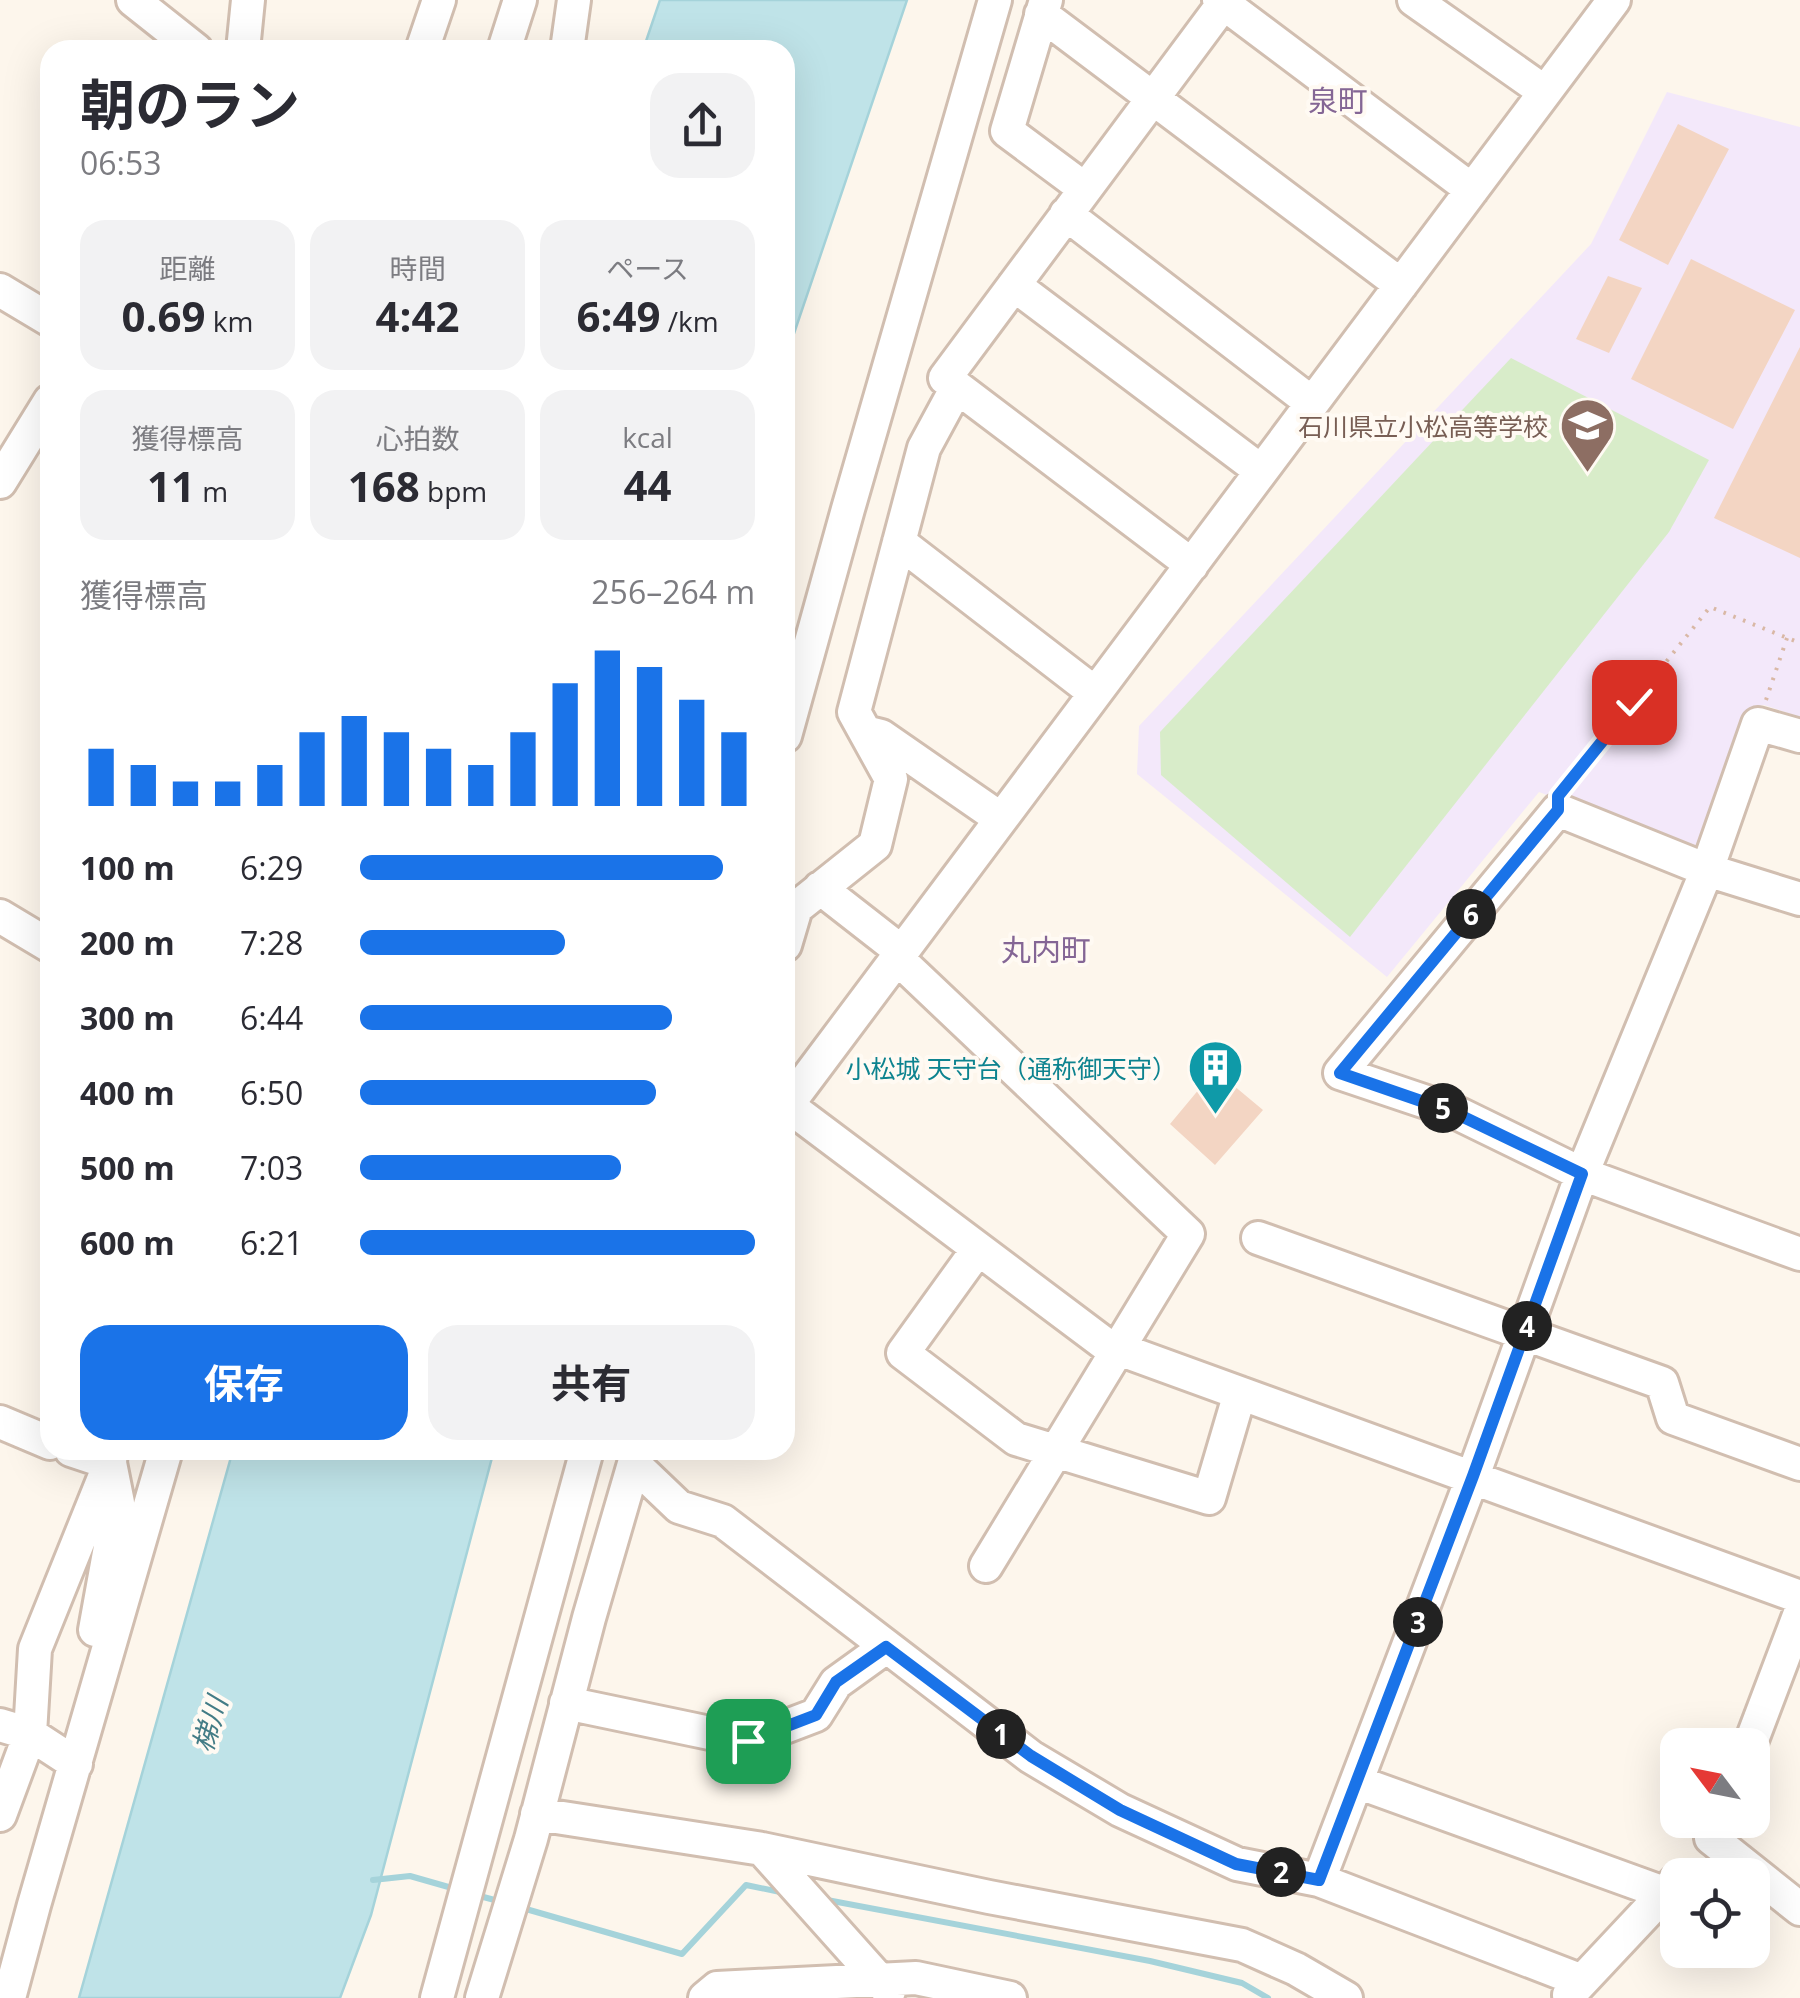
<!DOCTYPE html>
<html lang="ja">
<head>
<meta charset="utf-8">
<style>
  :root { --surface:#fff; --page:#f2f2f3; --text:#2b2b33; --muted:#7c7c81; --accent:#1a73e8 }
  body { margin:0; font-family:"Open Sans","Noto Sans JP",sans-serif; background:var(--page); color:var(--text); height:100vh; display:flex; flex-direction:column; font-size:38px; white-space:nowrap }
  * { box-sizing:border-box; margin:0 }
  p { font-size:32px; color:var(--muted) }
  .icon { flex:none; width:55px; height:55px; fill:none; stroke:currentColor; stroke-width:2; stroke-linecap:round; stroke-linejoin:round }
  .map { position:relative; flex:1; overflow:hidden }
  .side { position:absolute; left:40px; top:40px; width:755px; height:1420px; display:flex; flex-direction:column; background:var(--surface); border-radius:30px; box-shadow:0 10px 40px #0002 }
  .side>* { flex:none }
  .needle { width:65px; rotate:302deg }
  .buttons { position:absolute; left:1660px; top:1728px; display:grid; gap:20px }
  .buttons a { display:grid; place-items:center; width:110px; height:110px; border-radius:20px; background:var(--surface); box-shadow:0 10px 40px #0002; font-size:50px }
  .pin { position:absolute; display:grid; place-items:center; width:85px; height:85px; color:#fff; margin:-42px; border-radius:20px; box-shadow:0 5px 15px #0006 }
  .km { position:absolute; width:50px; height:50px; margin:-25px; border-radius:50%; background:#222; color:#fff; font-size:28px; line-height:50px; text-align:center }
  .round { display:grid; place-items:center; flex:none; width:105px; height:105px; border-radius:30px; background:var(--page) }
  .headline { display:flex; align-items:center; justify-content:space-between; height:170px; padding:0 40px }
  h1 { font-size:55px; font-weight:700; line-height:75px }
  .stats { display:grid; grid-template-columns:repeat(3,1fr); gap:15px; height:170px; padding:10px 40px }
  .stats div { display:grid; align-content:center; border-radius:25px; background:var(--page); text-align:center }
  .stats b { font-size:42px; font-weight:700 }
  .stats small { font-size:28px; font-weight:400 }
  .stats p { font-size:28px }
  .chart { height:280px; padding:20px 40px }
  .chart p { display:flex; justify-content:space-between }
  .chart svg { width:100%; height:180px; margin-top:10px; stroke:var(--accent); stroke-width:6 }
  .action { display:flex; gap:20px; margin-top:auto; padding:20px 40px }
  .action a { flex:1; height:115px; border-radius:30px; background:var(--accent); color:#fff; font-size:40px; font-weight:700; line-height:115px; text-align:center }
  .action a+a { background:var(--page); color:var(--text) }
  ul { padding:0 40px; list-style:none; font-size:32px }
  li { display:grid; grid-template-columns:160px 120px 1fr; align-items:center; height:75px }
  li i { height:25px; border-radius:12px; background:var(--accent) }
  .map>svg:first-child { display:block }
  .education { fill:#f3e8fa }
  .green { fill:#d8ecc9 }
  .water { fill:#bfe3e8; stroke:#a5d3da; stroke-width:2.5 }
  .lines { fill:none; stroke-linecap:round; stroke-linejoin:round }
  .stream { stroke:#a5d3da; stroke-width:6 }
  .building { fill:#f3d5c3 }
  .minor-casing { stroke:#d1beb0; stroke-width:38 }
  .path { stroke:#d9b8a5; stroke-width:4; stroke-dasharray:2.5 8; stroke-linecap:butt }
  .minor { stroke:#fff; stroke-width:32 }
  .route-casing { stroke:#fff; stroke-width:20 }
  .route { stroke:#1a73e8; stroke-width:12 }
  .labels { text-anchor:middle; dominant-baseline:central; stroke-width:8; stroke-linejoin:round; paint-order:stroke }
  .education-label { font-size:25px; fill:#785e54; stroke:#fffaf3; text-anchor:end }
  .culture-label { font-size:25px; fill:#0d838f; stroke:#fffaf3; text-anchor:end }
  .water-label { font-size:28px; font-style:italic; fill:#437c86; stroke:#fffaf3 }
  .quarter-label { font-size:30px; fill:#846695; stroke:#fffaf3 }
</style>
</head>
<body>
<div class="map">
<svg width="1800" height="1998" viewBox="0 0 1800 1998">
  <rect width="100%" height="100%" fill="#fdf6ec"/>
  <!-- education -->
  <path class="education" d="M1667 92 1800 127V717L1764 705 1748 708 1696 852 1539 792 1387 977 1137 774 1139 726 1591 244Z"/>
  <!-- green -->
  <path class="green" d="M1511 358 1709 460 1669 532 1350 937 1161 775 1160 732Z"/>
  <!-- water -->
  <path class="water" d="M660 0H907L785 360V50H643Z
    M233 1450H494L371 1915 340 1998H79Z"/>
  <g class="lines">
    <!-- stream -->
    <path class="stream" d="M373 1880 410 1876 459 1890
      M476 1895 502 1902
      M827 1900 1150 1961 1242 1983 1268 1998
      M519 1907 682 1954 746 1885 785 1893"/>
  </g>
  <!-- building -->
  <path class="building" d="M1678 124 1729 149 1668 265 1619 240Z
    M1691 259 1795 310 1733 429 1631 379Z
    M1608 276 1642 288 1609 353 1576 339Z
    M1800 347V558L1714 518Z
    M1215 1070 1263 1110 1215 1165 1170 1124Z"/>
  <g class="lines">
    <defs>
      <path id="minor" d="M133 0 196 50
        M1046 0 1007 131 1085 189
        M1219 0 1472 190
        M1414 0 1545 92
        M1041 14 1401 285
        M243 50 248 0
        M422 50 439 0
        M504 50 520 0
        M567 50 574 0
        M1066 214 1312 403
        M1014 285 1261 471
        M0 290 50 320
        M0 482 50 401
        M899 542 1095 693
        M1192 565 945 378 1226 0
        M865 732 881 736 1001 819
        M785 736 848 509 995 0
        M820 888 902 952
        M1800 899 1707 870 1558 810 1340 1073 1453 1111 1582 1174 1800 1254
        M0 916 50 946
        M785 945 796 908 875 845 891 779 854 712 924 448 957 387
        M897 958 1188 1234 986 1566
        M787 1105 1105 1344 1800 1597
        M785 1108 1614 0
        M1258 1238 1662 1383 1673 1418 1800 1464
        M978 1249 903 1353 1016 1439 1209 1498 1240 1393
        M0 1422 50 1443
        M71 1450 110 1463
        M634 1464 679 1507 723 1521 1031 1757 1120 1810 1237 1864 1319 1880 1582 1981
        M95 1630 118 1503 110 1463
        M566 1703 748 1741 816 1715 836 1683 886 1647
        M0 1725 30 1734 76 1764
        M1750 1745 1800 1613
        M1357 1782 1664 1893
        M537 1814 762 1849 989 1897 1242 1945 1296 1969 1346 1998
        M0 1815 30 1734 35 1649 110 1463 111 1450
        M1711 1838 1800 1909
        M762 1849 889 1991
        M1319 1880 1473 1476 1582 1174 1707 870 1758 724 1800 736
        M1569 1995 1676 1881
        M9 1998 34 1905 166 1450
        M437 1998 587 1450
        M482 1998 531 1839 589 1618 638 1450
        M705 1998 717 1988 916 1978 1010 1998"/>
    </defs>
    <!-- minor casing -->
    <use href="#minor" class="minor-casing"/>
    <!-- path -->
    <path class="path" d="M1766 700 1787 638
      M1568 784 1710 607 1800 643"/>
    <!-- minor -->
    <use href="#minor" class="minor"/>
  </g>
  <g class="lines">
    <defs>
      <path id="route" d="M748 1741 816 1715 836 1682 886 1647 1031 1756 1120 1810 1236 1864 1319 1880 1473 1476 1582 1174 1453 1112 1340 1073 1558 810V796L1634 702"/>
    </defs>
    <!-- route casing -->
    <use href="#route" class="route-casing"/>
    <!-- route -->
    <use href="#route" class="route"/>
  </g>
  <!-- icons -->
  <defs>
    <symbol id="school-pin" viewBox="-11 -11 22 30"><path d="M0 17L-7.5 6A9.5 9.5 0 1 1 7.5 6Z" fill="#8d6e63" stroke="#fffaf3"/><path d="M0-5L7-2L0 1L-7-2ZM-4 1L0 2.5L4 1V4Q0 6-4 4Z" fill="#fff"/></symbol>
    <symbol id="building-pin" viewBox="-11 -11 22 30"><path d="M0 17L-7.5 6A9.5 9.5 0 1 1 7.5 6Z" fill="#0f9aa8" stroke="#fffaf3"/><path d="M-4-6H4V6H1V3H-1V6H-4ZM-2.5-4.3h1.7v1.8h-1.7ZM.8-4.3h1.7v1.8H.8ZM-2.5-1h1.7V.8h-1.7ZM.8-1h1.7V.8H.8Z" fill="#fff"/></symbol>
  </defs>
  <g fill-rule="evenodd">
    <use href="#school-pin" x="1556" y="394" width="63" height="86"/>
    <use href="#building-pin" x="1184" y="1036" width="63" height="86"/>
  </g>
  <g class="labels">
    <!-- education labels -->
    <g class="education-label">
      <text x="1548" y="426">石川県立小松高等学校</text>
    </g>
    <!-- culture labels -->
    <g class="culture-label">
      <text x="1177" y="1068">小松城 天守台（通称御天守）</text>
    </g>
    <!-- water labels -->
    <g class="water-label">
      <text transform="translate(209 1724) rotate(-73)">梯川</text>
    </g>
    <!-- quarter labels -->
    <g class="quarter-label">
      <text x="1338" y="100">泉町</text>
      <text x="1046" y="949">丸内町</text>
    </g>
  </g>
</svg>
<div class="buttons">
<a><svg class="needle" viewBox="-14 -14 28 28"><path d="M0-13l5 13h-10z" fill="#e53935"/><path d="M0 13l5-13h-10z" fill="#7c7c81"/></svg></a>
<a><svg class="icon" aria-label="locate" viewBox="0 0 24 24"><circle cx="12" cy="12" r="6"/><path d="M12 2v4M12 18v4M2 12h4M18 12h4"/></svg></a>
</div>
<div class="pin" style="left:748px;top:1741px;background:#1e9e55"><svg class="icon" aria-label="arrive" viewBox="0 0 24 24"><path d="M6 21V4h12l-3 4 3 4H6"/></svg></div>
<div class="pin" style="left:1634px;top:702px;background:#d93025"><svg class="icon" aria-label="check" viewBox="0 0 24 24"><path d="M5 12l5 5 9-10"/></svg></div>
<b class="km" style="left:1001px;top:1734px">1</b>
<b class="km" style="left:1281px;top:1872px">2</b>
<b class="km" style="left:1418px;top:1622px">3</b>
<b class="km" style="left:1527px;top:1326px">4</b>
<b class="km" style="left:1443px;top:1108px">5</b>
<b class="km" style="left:1471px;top:914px">6</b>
<section class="side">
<div class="headline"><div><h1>朝のラン</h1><p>06:53</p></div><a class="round"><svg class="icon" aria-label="share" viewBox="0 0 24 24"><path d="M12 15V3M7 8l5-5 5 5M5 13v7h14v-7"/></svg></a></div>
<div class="stats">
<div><p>距離</p><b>0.69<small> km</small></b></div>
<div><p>時間</p><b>4:42</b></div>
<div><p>ペース</p><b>6:49<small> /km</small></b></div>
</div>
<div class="stats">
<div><p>獲得標高</p><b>11<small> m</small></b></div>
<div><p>心拍数</p><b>168<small> bpm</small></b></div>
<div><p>kcal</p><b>44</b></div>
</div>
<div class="chart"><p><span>獲得標高</span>256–264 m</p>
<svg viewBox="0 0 160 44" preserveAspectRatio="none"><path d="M5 44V30M15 44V34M25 44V38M35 44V38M45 44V34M55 44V26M65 44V22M75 44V26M85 44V30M95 44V34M105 44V26M115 44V14M125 44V6M135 44V10M145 44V18M155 44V26"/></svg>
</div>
<ul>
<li><b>100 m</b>6:29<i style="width:92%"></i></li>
<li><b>200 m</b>7:28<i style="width:52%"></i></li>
<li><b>300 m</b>6:44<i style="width:79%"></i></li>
<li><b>400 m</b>6:50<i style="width:75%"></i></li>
<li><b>500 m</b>7:03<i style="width:66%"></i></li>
<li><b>600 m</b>6:21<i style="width:100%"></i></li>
</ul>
<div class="action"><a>保存</a><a>共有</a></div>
</section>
</div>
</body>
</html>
